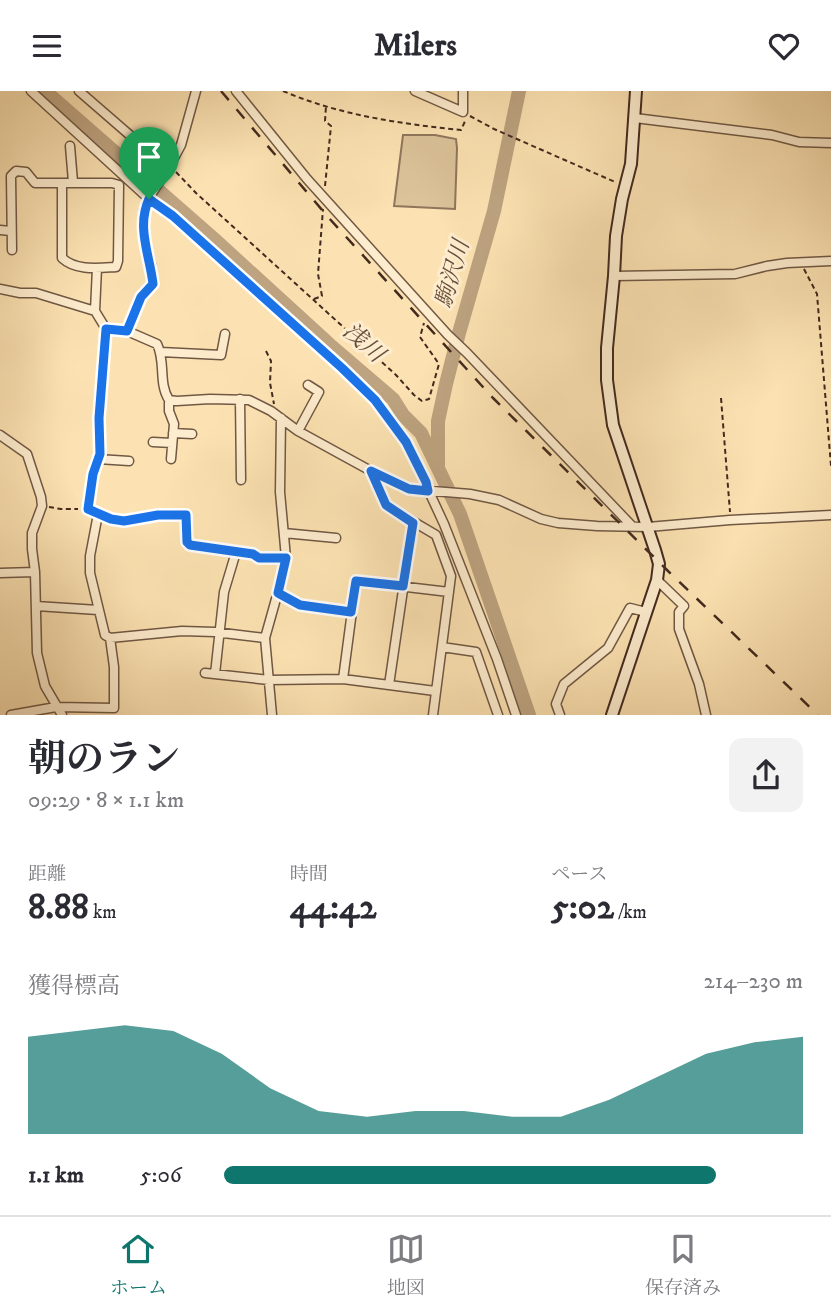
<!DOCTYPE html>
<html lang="ja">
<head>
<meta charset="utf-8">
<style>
  :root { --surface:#fff; --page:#f2f2f3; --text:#2b2b33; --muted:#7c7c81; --line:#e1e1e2; --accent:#0f766e }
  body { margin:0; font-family:"IM FELL DW Pica","Noto Serif JP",serif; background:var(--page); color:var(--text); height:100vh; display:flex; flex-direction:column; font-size:26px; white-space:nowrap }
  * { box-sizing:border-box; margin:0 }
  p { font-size:23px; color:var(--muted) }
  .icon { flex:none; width:38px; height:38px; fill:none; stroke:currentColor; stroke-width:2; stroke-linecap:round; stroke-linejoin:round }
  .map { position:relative; height:624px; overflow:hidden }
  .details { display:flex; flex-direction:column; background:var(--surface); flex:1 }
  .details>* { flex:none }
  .pin { position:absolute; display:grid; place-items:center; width:60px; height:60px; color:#fff; margin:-72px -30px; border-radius:50% 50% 50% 0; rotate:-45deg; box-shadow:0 0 7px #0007 }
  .pin .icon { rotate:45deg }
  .round { display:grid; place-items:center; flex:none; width:74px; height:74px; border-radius:14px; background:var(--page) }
  .head { display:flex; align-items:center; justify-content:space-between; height:119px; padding:0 28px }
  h1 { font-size:38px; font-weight:700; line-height:52px }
  .metrics { display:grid; grid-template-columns:repeat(3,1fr); gap:10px; height:119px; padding:7px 28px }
  .metrics div { display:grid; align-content:center }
  .metrics b { font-size:35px; font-weight:700 }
  .metrics small { font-size:19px; font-weight:400 }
  .metrics p { font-size:19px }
  .chart { height:196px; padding:14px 28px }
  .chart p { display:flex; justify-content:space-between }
  .chart svg { width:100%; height:126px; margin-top:7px; fill:var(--accent); opacity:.7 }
  ul { padding:0 28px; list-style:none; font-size:23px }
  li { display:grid; grid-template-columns:112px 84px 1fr; align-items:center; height:52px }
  li i { height:18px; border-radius:9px; background:var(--accent) }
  header { display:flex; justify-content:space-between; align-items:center; height:91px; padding:0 28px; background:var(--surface); font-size:32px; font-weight:700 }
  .tab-bar { display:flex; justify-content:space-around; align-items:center; height:98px; border-top:2px solid var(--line); background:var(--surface); font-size:19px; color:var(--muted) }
  .tab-bar a { display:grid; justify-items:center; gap:4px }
  .tab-bar .on { color:var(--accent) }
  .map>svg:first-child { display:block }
  .green { fill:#dcc399; stroke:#8f765c; stroke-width:2 }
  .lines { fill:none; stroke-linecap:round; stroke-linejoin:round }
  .river { stroke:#bda380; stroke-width:14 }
  .street-casing { stroke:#705844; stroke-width:11 }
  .secondary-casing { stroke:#422a1f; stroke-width:14 }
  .path { stroke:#422a1f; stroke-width:2; stroke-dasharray:5 3.5; stroke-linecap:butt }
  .street { stroke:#fdeccd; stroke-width:8 }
  .secondary { stroke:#fdeccd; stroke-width:10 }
  .rail { stroke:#422a1f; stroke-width:2.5; stroke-dasharray:12 12; stroke-linecap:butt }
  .route-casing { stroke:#fff; stroke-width:14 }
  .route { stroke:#1a73e8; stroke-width:9 }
  .labels { text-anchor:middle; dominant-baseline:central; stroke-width:6; stroke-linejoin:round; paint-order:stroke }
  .water-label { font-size:23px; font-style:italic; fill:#674e3c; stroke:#fdeccd }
</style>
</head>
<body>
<header><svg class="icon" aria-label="menu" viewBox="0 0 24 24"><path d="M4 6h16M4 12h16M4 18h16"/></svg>Milers<svg class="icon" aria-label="heart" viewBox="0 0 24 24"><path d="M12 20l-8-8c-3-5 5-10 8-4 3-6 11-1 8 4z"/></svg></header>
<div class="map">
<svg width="831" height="624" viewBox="0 0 831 624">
  <rect width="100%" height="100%" fill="#fce2b2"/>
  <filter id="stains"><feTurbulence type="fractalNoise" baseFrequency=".00286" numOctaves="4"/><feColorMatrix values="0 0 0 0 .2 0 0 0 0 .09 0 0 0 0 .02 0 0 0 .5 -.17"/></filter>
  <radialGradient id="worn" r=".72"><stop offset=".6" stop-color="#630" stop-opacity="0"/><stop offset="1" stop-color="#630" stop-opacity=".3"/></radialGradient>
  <!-- green -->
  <path class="green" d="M403 44H435L456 48 457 57 455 118 394 115Z"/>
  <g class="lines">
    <!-- river -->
    <path class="river" d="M45 0 214 148 330 254 393 308 403 324 421 342 460 423 529 624
      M438 374V330L446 293 459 242 494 120 519 0"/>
    <defs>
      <path id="street" d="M31 0 149 108 173 125 342 277 375 309 406 351 444 433 497 568 516 624
        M79 0 147 59 170 75
        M236 0 307 88 448 244 467 262 632 435
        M415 0 463 21V0
        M635 27 772 44 799 51 831 52
        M70 55 73 91
        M0 139 11 140
        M12 159 11 85 16 80 26 81 35 92H112L119 94 118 170 116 176C98 177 76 180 62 167V92
        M614 185 735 183 767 175 787 172 831 170
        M0 198 20 202H36L95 220 106 238 127 240 157 253C166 271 158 292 169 309L177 310 210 308 249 309 271 320 298 340 371 380 409 398 470 403 499 409 541 428 558 432 597 435 648 436 730 429 831 424
        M95 220 97 177
        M127 240 141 206 153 193 151 173 144 149V119L150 105 168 78 181 54 196 0
        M161 261 221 264 225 243
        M240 308 241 389
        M169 309V320L174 333 171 368
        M298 340 319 301 308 294
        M173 342 192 343
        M0 344 27 363 41 406 42 415 32 442V458L35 481 37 562 45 595 62 624
        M153 351 172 352
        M98 368 129 370
        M371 380 385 414 436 444 451 485 433 624
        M88 418 93 383 100 364 99 327 106 238
        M98 423 90 465V482L105 544 110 547
        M284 442 336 447
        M0 482 35 481
        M657 489 684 515 679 521V538L699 593 706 624
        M36 515 98 519
        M442 556 476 561 498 624
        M205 582 269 589 343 588 435 600
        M215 583 224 501 236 461
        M343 588 356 490 449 501
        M389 594 413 431
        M11 624 56 616 114 617V576L110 547 182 540 215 541 265 547
        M272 624 265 547 283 483 286 467 280 401 281 327
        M560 624 556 613 564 593 608 557 630 517 646 521"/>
      <path id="secondary" d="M612 624 657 489 659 473 655 459 613 334 607 289V257L614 185 616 145 622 108 631 73 636 0"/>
    </defs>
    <!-- street casing -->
    <use href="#street" class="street-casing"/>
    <!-- secondary casing -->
    <use href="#secondary" class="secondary-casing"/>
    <!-- path -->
    <path class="path" d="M283 0C339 24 401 33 461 39L466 28
      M470 25 494 38 615 91
      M176 81 196 102 396 284 414 304 422 310 429 308 439 273 420 246 424 232
      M325 95 331 35 325 30 326 15
      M804 178 817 203 831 375
      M314 208 322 205 318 183 323 118
      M266 260 271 270 270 292 274 313
      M721 307 730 421
      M49 416 61 418H78
      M107 426 124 430 158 424H186L187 451 190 454 227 460
      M243 462 253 463 259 467H278
      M285 506 300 514 343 520"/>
    <!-- street -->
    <use href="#street" class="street"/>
    <!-- secondary -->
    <use href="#secondary" class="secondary"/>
    <!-- rail -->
    <path class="rail" d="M221 0 328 126 493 307 667 479 818 624"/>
  </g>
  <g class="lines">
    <defs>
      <path id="route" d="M149 108 173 125 342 277 375 309 406 351 426 391 428 400 409 398 371 380 386 414 413 432 403 495 356 490 351 521 300 514 278 502 286 467H259L253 463 190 454 187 451 186 424H158L124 430 111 428 88 418 93 383 100 363 99 327 106 238 127 240 141 206 153 193C150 165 136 136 149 108Z"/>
    </defs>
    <!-- route casing -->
    <use href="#route" class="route-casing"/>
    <!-- route -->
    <use href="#route" class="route"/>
  </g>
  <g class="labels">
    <!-- water labels -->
    <g class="water-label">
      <text transform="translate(453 183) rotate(-74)">駒沢川</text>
      <text transform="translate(363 252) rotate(41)">浅川</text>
    </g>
  </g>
  <rect width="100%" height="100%" filter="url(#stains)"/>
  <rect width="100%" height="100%" fill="url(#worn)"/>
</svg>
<div class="pin" style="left:149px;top:108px;background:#1e9e55"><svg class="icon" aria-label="arrive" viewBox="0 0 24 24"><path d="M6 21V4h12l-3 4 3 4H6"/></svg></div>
</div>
<section class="details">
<div class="head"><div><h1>朝のラン</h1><p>09:29 · 8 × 1.1 km</p></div><a class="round"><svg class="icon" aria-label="share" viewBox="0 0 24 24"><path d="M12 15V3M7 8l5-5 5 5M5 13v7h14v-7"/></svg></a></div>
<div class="metrics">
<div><p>距離</p><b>8.88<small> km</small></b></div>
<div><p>時間</p><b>44:42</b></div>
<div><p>ペース</p><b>5:02<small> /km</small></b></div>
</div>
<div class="chart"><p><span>獲得標高</span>214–230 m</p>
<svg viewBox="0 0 160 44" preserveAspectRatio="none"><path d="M0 44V10L10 8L20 6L30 8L40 16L50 28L60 36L70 38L80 36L90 36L100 38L110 38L120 32L130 24L140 16L150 12L160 10V44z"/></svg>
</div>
<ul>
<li><b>1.1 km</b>5:06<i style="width:85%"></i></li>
</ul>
</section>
<nav class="tab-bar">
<a class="on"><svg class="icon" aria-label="home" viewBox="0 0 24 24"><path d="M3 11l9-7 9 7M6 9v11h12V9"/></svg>ホーム</a>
<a><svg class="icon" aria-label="map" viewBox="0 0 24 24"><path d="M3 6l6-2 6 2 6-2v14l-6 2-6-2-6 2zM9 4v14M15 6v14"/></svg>地図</a>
<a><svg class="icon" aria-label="saved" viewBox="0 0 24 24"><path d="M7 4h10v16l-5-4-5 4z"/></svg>保存済み</a>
</nav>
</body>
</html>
